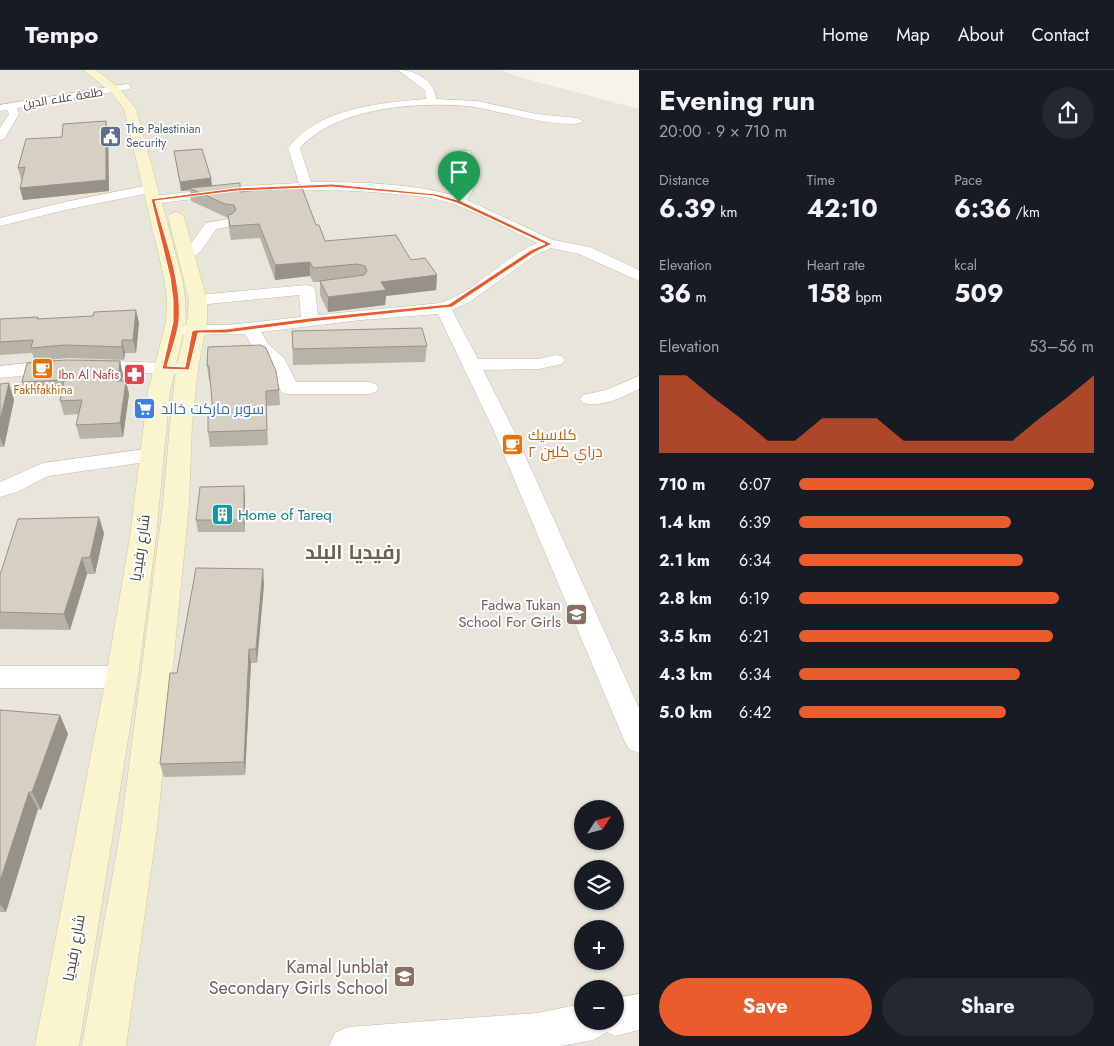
<!DOCTYPE html>
<html lang="en">
<head>
<meta charset="utf-8">
<style>
  :root { --surface:#171b24; --page:#242831; --text:#f1f3f6; --muted:#9ea1a6; --line:#363941; --accent:#eb5c2c }
  body { margin:0; font-family:Jost,Cairo,sans-serif; background:var(--page); color:var(--text); height:100vh; display:flex; flex-direction:column; font-size:19px; white-space:nowrap }
  * { box-sizing:border-box; margin:0 }
  p { font-size:16px; color:var(--muted) }
  .icon { flex:none; width:28px; height:28px; fill:none; stroke:currentColor; stroke-width:2; stroke-linecap:round; stroke-linejoin:round }
  .map { position:relative; flex:1; overflow:hidden }
  .sheet { display:flex; flex-direction:column; background:var(--surface); width:475px }
  .sheet>* { flex:none }
  .needle { width:32px; rotate:54deg }
  .tools { position:absolute; left:574px; top:730px; display:grid; gap:10px }
  .tools a { display:grid; place-items:center; width:50px; height:50px; border-radius:50%; background:var(--surface); box-shadow:0 1px 4px #0004; font-size:25px }
  .pin { position:absolute; display:grid; place-items:center; width:42px; height:42px; color:#fff; margin:-51px -21px; border-radius:50% 50% 50% 0; rotate:-45deg; box-shadow:0 0 5px #0007 }
  .pin .icon { rotate:45deg }
  .round { display:grid; place-items:center; flex:none; width:52px; height:52px; border-radius:26px; background:var(--page) }
  .headline { display:flex; align-items:center; justify-content:space-between; height:85px; padding:0 20px }
  h1 { font-size:28px; font-weight:700; line-height:38px }
  .metrics { display:grid; grid-template-columns:repeat(3,1fr); gap:8px; height:85px; padding:5px 20px }
  .metrics div { display:grid; align-content:center }
  .metrics b { font-size:25px; font-weight:700 }
  .metrics small { font-size:14px; font-weight:400 }
  .metrics p { font-size:14px }
  .chart { height:140px; padding:10px 20px }
  .chart p { display:flex; justify-content:space-between }
  .chart svg { width:100%; height:90px; margin-top:5px; fill:var(--accent); opacity:.7 }
  .action { display:flex; gap:10px; margin-top:auto; padding:10px 20px }
  .action a { flex:1; height:58px; border-radius:30px; background:var(--accent); color:#fff; font-size:20px; font-weight:700; line-height:58px; text-align:center }
  .action a+a { background:var(--page); color:var(--text) }
  ul { padding:0 20px; list-style:none; font-size:16px }
  li { display:grid; grid-template-columns:80px 60px 1fr; align-items:center; height:38px }
  li i { height:12px; border-radius:6px; background:var(--accent) }
  header { display:flex; align-items:center; gap:30px; box-sizing:border-box; height:70px; padding:0 25px; background:var(--surface); border-bottom:1px solid var(--line) }
  header strong { font-size:24px }
  nav { display:flex; gap:28px; margin-inline-start:auto; font-size:18px }
  main { display:flex; flex:1; min-height:0 }
  .map>svg:first-child { display:block }
  .residential { fill:#e8e5da; fill-rule:evenodd }
  .lines { fill:none; stroke-linecap:round; stroke-linejoin:round }
  .street-casing { stroke:#c0bcaf; stroke-width:1 }
  .secondary-casing { stroke:#d1c89f; stroke-width:1 }
  .street { fill:#fff; fill-rule:evenodd }
  .secondary { fill:#fbf5cf; fill-rule:evenodd }
  .wall { fill:#b8b3a7 }
  .shaded-wall { fill:#969288 }
  .building { fill:#d6d0c2; stroke:#969288 }
  .route { fill:#eb5c2c; stroke:#fff; fill-rule:evenodd }
  .labels { text-anchor:middle; dominant-baseline:central; stroke-width:4; stroke-linejoin:round; paint-order:stroke }
  .far-street-label { font-size:12px; fill:#49443a; stroke:#fff }
  .far-service-label { font-size:12px; fill:#4e5e75; stroke:#fff; text-anchor:start }
  .far-health-label { font-size:12px; fill:#be3a42; stroke:#fff; text-anchor:end }
  .far-food-label { font-size:12px; fill:#c56008; stroke:#fff }
  .shop-label { font-size:15px; fill:#366cbe; stroke:#fff; text-anchor:start }
  .food-label { font-size:15px; fill:#c56008; stroke:#fff; text-anchor:start }
  .culture-label { font-size:15px; fill:#0d838f; stroke:#fff; text-anchor:start }
  .street-label { font-size:15px; fill:#49443a; stroke:#fff }
  .education-label { font-size:15px; fill:#785e54; stroke:#fff; text-anchor:end }
  .near-education-label { font-size:18px; fill:#785e54; stroke:#fff; text-anchor:end }
  .district-label { font-size:20px; font-weight:bold; fill:#6b6352; stroke:#fff }
</style>
</head>
<body>
<header>
<strong>Tempo</strong>
<nav><a>Home</a><a>Map</a><a>About</a><a>Contact</a></nav>
</header>
<main>
<div class="map">
<svg width="639" height="976" viewBox="0 0 639 976">
  <rect width="100%" height="100%" fill="#f5f3ec"/>
  <!-- residential -->
  <path class="residential" d="M0 0H500L523 8 639 39V976H0ZM582 739H615V771H582ZM582 799H615V831H582ZM582 859H615V891H582ZM582 919H615V951H582Z"/>
  <g class="lines">
    <defs>
      <path id="street" d="M398 0C416 0 434 10 436 29L477 31 536 44 577 48 583 51C572 62 487 38 468 36 415 32 337 37 300 78L311 112C359 112 410 113 456 126L464 109 460 84 462 81H470C479 98 478 115 467 130L553 170 590 177 639 200V211L579 184 551 178 534 186 468 233 452 240 478 289H539L556 285 562 286 565 290 562 294 539 299 483 300 513 359 639 638V683L629 679 624 670 493 359 438 244 361 250 261 262 268 274 284 288 296 312H369L376 314 378 318 376 322 369 324H288L281 322 268 291 255 281 245 264 174 265 168 264 165 260 168 256 174 255H228L301 247 299 225 198 235 192 233 190 230 192 227 198 225 307 215 313 217 315 220 318 245 440 233C477 221 502 188 537 173 507 159 478 142 447 132 427 126 405 125 383 123 306 116 230 124 153 134L146 130 153 126 244 116 299 113 288 78C318 38 379 33 426 29L425 20Z
        M126 14 130 15V19L17 38 19 44 4 69 0 70V58L9 44 7 40 0 41V35Z
        M149 115 156 119 154 122 65 140 0 156V148L65 132Z
        M228 149 233 150 235 153 233 156 216 159C207 171 198 192 182 188L180 185 187 179 206 153Z
        M46 291 92 290 185 294 191 295 194 299 191 303 185 304 69 301 0 308V296Z
        M639 306V319C622 327 602 338 583 333L580 329 583 325 606 320Z
        M153 378 160 380 163 385 160 390 48 406 17 422 0 427V412L43 393Z
        M0 596H122L132 599 136 607 132 615 122 618H0Z
        M639 924V960L615 966 607 962 593 970 561 976H329L335 963 348 957 537 943 582 934V951H615V928Z"/>
      <path id="secondary" d="M83 0H96L118 17 136 39 182 207 185 229 186 252 170 321 156 467 138 607 79 976H35L106 607 130 467 148 321 166 252 167 229 164 207 124 39 110 21Z
        M176 142 182 144 184 147 207 230V252L198 299 192 354 189 434 157 758 126 976H82L121 758 163 434 170 354 176 299 187 252 189 230 168 147 170 144Z"/>
    </defs>
    <!-- street casing -->
    <use href="#street" class="street-casing"/>
    <!-- secondary casing -->
    <use href="#secondary" class="secondary-casing"/>
    <!-- street -->
    <use href="#street" class="street"/>
    <!-- secondary -->
    <use href="#secondary" class="secondary"/>
  </g>
  <!-- wall -->
  <path class="wall" d="M108 62 109 121 23 130 20 118 22 109H21L18 98 62 67Z
    M174 81 211 108 212 116 240 121 316 155 325 171 411 190 437 205 436 220 386 226 385 235 328 242 320 225V212H313L310 206 275 210 260 168 231 170 229 159 228 148 191 131 190 120 181 121Z
    M0 249 139 253 136 283H125L124 290 69 288 35 291 32 283 0 285Z
    M292 261 427 276 425 292 293 295Z
    M208 277 279 320 280 335 266 336 268 375 210 377 208 362 213 343 210 310 209 311 207 296Z
    M123 304 122 311H126L129 324 123 367 80 369 76 355 79 344 64 345 60 331 62 323 26 326 22 312Z
    M9 313 14 330 4 377H0V314Z
    M245 428V462H198L196 450Z
    M104 463 95 504H87L70 560 0 559V505Z
    M264 514 257 593H251L245 705 164 707 160 694 177 603Z
    M0 640 68 664 41 740 38 739 6 842H0Z"/>
  <!-- shaded-wall -->
  <path class="shaded-wall" d="M106 51 108 62 109 121 23 130 20 118Z
    M211 108 212 118H189L190 120 181 121 180 112Z
    M310 192V206L275 210V195Z
    M437 205 436 220 386 226 385 235 328 242V227L381 212Z
    M136 240 139 253 136 283 133 270Z
    M122 270 125 283 124 290 122 277Z
    M120 291 123 304 120 325 118 311Z
    M126 311 129 324 123 367 120 353Z
    M9 313 14 330 4 377 0 367V350Z
    M244 416 245 428V462L244 450Z
    M99 447 104 463 95 504 90 487Z
    M82 488 87 504 70 560 64 544Z
    M263 499 264 514 257 593 256 579Z
    M249 579 251 593 245 705 244 692Z
    M60 645 68 664 41 740 32 722Z
    M29 722 38 739 6 842 0 834V811Z"/>
  <!-- building -->
  <path class="building" d="M106 51V110L20 118 25 97 18 98 26 69 62 67 63 54Z
    M202 79 211 108 180 112 174 81Z
    M240 113V122L301 115 316 155H319L325 171 396 165 411 190 425 188 437 205 381 212 386 220 328 227 320 211 364 205 367 201 365 196 357 194 313 198 310 192 275 195 259 154 230 156 228 145 232 144 236 140 234 135 225 134 189 118Z
    M136 240 133 270H122V277L66 275 31 278 33 270 0 272V249L38 247 37 249 93 246 94 242Z
    M422 258 427 276 293 279 292 261Z
    M261 275 266 278 276 301 279 320 266 321 267 360 208 362V343H213L209 296H207L208 277Z
    M66 290 120 291 118 311H126L120 353 76 355 82 330 60 331 64 310 22 312 27 293Z
    M9 313 0 350V314Z
    M244 416V450H196L200 417Z
    M99 447 90 487 82 488 64 544 0 542V505L18 449Z
    M196 498 263 499 256 579H249L244 692 160 694 170 603H177Z
    M0 640 60 645 32 722H29L0 811Z"/>
  <!-- route -->
  <path class="route" d="M332 114 436 124 461 131 552 174 535 182 452 237 310 252 226 263H198L189 300 162 299 173 252V230L170 207 151 129 236 118ZM332 117 434 126 457 133 545 174 531 180 449 234 310 248 226 259 195 260 192 261 185 297 167 296C171 282 177 266 179 251 182 211 165 169 155 131L236 121Z"/>
  <!-- icons -->
  <defs>
    <symbol id="civic-square" viewBox="-11 -11 22 22"><rect x="-9" y="-9" width="18" height="18" rx="4" fill="#5c6f8a" stroke="#fff"/><path d="M-.6-6.5H3V-4.5H.6V-3L4-1V1h2V6H-6V1h2V-1L-.6-3ZM-1.2 2.5V6h2.4V2.5Z" fill="#fff"/></symbol>
    <symbol id="cafe-square" viewBox="-11 -11 22 22"><rect x="-9" y="-9" width="18" height="18" rx="4" fill="#e8710a" stroke="#fff"/><path d="M-5.5-4.5H6V0H3Q3 3.5 0 3.5H-2.5Q-5.5 3.5-5.5 0ZM3-3.2v2h1.7v-2ZM-6 4.5H4V6H-6Z" fill="#fff"/></symbol>
    <symbol id="pharmacy-square" viewBox="-11 -11 22 22"><rect x="-9" y="-9" width="18" height="18" rx="4" fill="#e0444e" stroke="#fff"/><path d="M-2-6h4v4h4v4h-4v4h-4v-4h-4v-4h4Z" fill="#fff"/></symbol>
    <symbol id="supermarket-square" viewBox="-11 -11 22 22"><rect x="-9" y="-9" width="18" height="18" rx="4" fill="#3f7fe0" stroke="#fff"/><path d="M-6-5.5h2.5l.6 2H6L4.5 2H-2.5L-4.4-4H-6ZM-1.5 3.2a1.3 1.3 0 1 0 .1 0ZM3 3.2a1.3 1.3 0 1 0 .1 0Z" fill="#fff"/></symbol>
    <symbol id="building-square" viewBox="-11 -11 22 22"><rect x="-9" y="-9" width="18" height="18" rx="4" fill="#0f9aa8" stroke="#fff"/><path d="M-4-6H4V6H1V3H-1V6H-4ZM-2.5-4.3h1.7v1.8h-1.7ZM.8-4.3h1.7v1.8H.8ZM-2.5-1h1.7V.8h-1.7ZM.8-1h1.7V.8H.8Z" fill="#fff"/></symbol>
    <symbol id="school-square" viewBox="-11 -11 22 22"><rect x="-9" y="-9" width="18" height="18" rx="4" fill="#8d6e63" stroke="#fff"/><path d="M0-5L7-2L0 1L-7-2ZM-4 1L0 2.5L4 1V4Q0 6-4 4Z" fill="#fff"/></symbol>
  </defs>
  <g fill-rule="evenodd">
    <use href="#civic-square" x="98" y="54" width="25" height="25"/>
    <use href="#cafe-square" x="30" y="286" width="25" height="25"/>
    <use href="#pharmacy-square" x="122" y="292" width="25" height="25"/>
    <use href="#supermarket-square" x="132" y="326" width="25" height="25"/>
    <use href="#cafe-square" x="500" y="362" width="25" height="25"/>
    <use href="#building-square" x="210" y="432" width="25" height="25"/>
    <use href="#school-square" x="564" y="532" width="25" height="25"/>
    <use href="#school-square" x="392" y="894" width="25" height="25"/>
  </g>
  <g class="labels">
    <!-- far-street labels -->
    <g class="far-street-label">
      <text transform="translate(63 28) rotate(-9)">طلعة علاء الدين</text>
    </g>
    <!-- far-service labels -->
    <g class="far-service-label">
      <text x="126" y="59">The Palestinian<tspan x="126" dy="14">Security</tspan></text>
    </g>
    <!-- far-health labels -->
    <g class="far-health-label">
      <text x="119" y="305">Ibn Al Nafis</text>
    </g>
    <!-- far-food labels -->
    <g class="far-food-label">
      <text x="43" y="320">Fakhfakhina</text>
    </g>
    <!-- shop labels -->
    <g class="shop-label">
      <text x="161" y="339">سوبر مارکت خالد</text>
    </g>
    <!-- food labels -->
    <g class="food-label">
      <text x="528" y="365">كلاسيك<tspan x="528" dy="17">دراي كلين ٢</tspan></text>
    </g>
    <!-- culture labels -->
    <g class="culture-label">
      <text x="238" y="445">Home of Tareq</text>
    </g>
    <!-- street labels -->
    <g class="street-label">
      <text transform="translate(140 478) rotate(-82)">شارع رفيديا</text>
      <text transform="translate(74 878) rotate(-80)">شارع رفيديا</text>
    </g>
    <!-- education labels -->
    <g class="education-label">
      <text x="561" y="535">Fadwa Tukan<tspan x="561" dy="17">School For Girls</tspan></text>
    </g>
    <!-- near-education labels -->
    <g class="near-education-label">
      <text x="388" y="897">Kamal Junblat<tspan x="388" dy="21">Secondary Girls School</tspan></text>
    </g>
    <!-- district labels -->
    <g class="district-label">
      <text x="353" y="482">رفيديا البلد</text>
    </g>
  </g>
</svg>
<div class="tools">
<a><svg class="needle" viewBox="-14 -14 28 28"><path d="M0-13l5 13h-10z" fill="#e53935"/><path d="M0 13l5-13h-10z" fill="#9ea1a6"/></svg></a>
<a><svg class="icon" aria-label="layers" viewBox="0 0 24 24"><path d="M12 4l9 5-9 5-9-5zM3 14l9 5 9-5"/></svg></a>
<a>+</a>
<a>−</a>
</div>
<div class="pin" style="left:459px;top:132px;background:#1e9e55"><svg class="icon" aria-label="arrive" viewBox="0 0 24 24"><path d="M6 21V4h12l-3 4 3 4H6"/></svg></div>
</div>
<section class="sheet">
<div class="headline"><div><h1>Evening run</h1><p>20:00 · 9 × 710 m</p></div><a class="round"><svg class="icon" aria-label="share" viewBox="0 0 24 24"><path d="M12 15V3M7 8l5-5 5 5M5 13v7h14v-7"/></svg></a></div>
<div class="metrics">
<div><p>Distance</p><b>6.39<small> km</small></b></div>
<div><p>Time</p><b>42:10</b></div>
<div><p>Pace</p><b>6:36<small> /km</small></b></div>
</div>
<div class="metrics">
<div><p>Elevation</p><b>36<small> m</small></b></div>
<div><p>Heart rate</p><b>158<small> bpm</small></b></div>
<div><p>kcal</p><b>509</b></div>
</div>
<div class="chart"><p><span>Elevation</span>53–56 m</p>
<svg viewBox="0 0 160 44" preserveAspectRatio="none"><path d="M0 44V6L10 6L20 17L30 27L40 38L50 38L60 27L70 27L80 27L90 38L100 38L110 38L120 38L130 38L140 27L150 17L160 6V44z"/></svg>
</div>
<ul>
<li><b>710 m</b>6:07<i style="width:100%"></i></li>
<li><b>1.4 km</b>6:39<i style="width:72%"></i></li>
<li><b>2.1 km</b>6:34<i style="width:76%"></i></li>
<li><b>2.8 km</b>6:19<i style="width:88%"></i></li>
<li><b>3.5 km</b>6:21<i style="width:86%"></i></li>
<li><b>4.3 km</b>6:34<i style="width:75%"></i></li>
<li><b>5.0 km</b>6:42<i style="width:70%"></i></li>
</ul>
<div class="action"><a>Save</a><a>Share</a></div>
</section>
</main>
</body>
</html>
